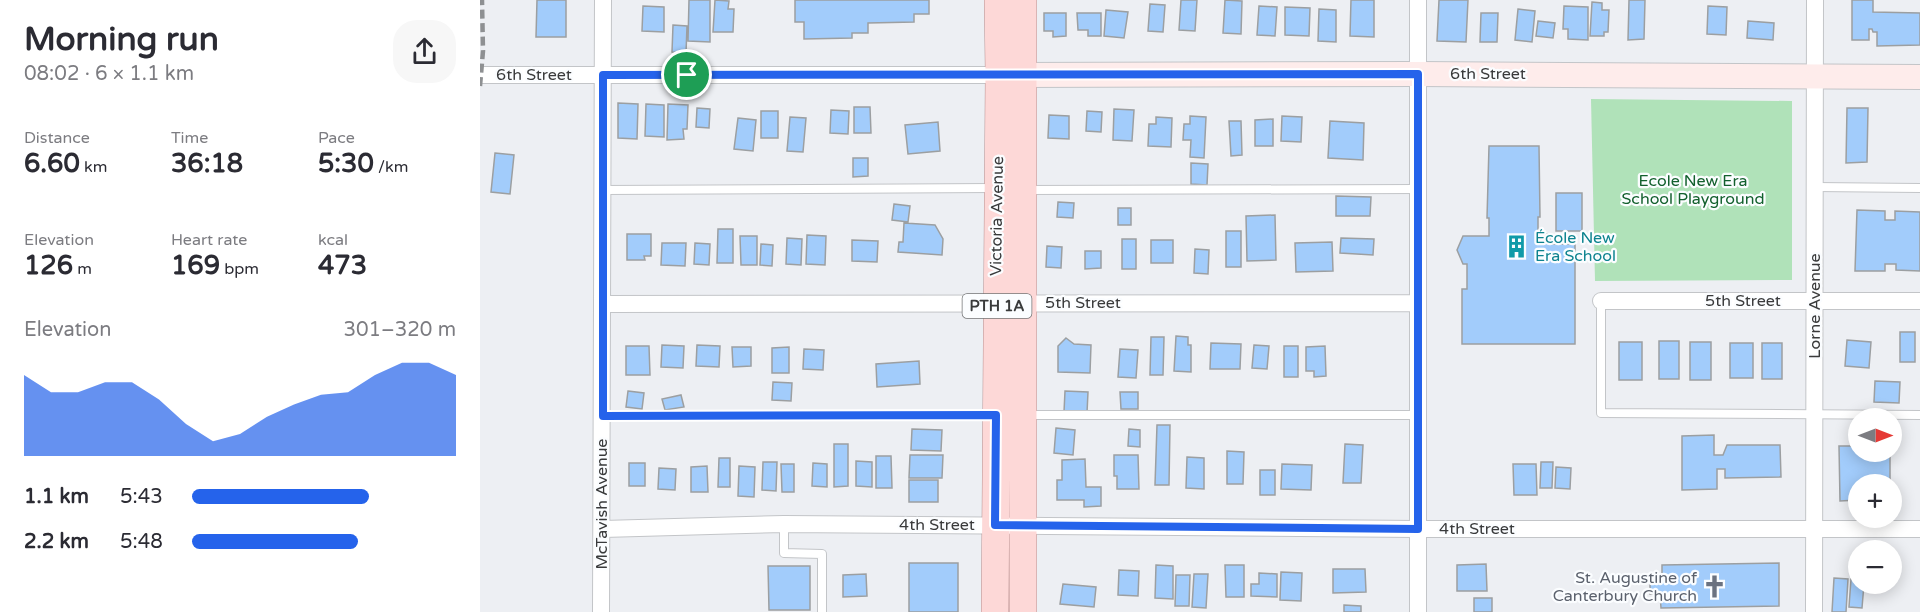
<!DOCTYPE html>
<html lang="en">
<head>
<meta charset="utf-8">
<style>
  :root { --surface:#fff; --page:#f7f7f7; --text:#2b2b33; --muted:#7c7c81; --accent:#2563eb }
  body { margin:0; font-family:"Varela Round",sans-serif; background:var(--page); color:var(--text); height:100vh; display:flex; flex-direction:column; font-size:22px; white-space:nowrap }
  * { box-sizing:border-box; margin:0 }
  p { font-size:20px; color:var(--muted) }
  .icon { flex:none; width:33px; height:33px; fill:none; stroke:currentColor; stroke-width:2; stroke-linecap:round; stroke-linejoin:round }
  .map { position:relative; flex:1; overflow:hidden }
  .drawer { display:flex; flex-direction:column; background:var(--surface); width:480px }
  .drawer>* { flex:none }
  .needle { width:39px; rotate:90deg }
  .tools { position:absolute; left:1368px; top:408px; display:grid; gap:12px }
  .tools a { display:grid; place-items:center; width:54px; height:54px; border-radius:50%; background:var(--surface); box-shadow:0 3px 15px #0003; font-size:30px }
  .pin { position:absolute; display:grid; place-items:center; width:51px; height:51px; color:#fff; margin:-26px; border:3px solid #fff; border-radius:50%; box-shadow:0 2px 6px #0007 }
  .round { display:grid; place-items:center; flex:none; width:63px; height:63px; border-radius:24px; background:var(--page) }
  .overview { display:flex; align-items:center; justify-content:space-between; height:102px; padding:0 24px }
  h1 { font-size:33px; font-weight:800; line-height:45px }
  .figures { display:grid; grid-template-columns:repeat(3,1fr); gap:9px; height:102px; padding:6px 24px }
  .figures div { display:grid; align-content:center }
  .figures b { font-size:26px; font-weight:800 }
  .figures small { font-size:16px; font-weight:400 }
  .figures p { font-size:16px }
  .chart { height:168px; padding:12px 24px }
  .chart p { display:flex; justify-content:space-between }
  .chart svg { width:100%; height:108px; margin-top:6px; fill:var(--accent); opacity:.7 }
  ul { padding:0 24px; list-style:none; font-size:20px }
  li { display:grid; grid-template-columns:96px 72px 1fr; align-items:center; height:45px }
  li i { height:15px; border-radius:8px; background:var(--accent) }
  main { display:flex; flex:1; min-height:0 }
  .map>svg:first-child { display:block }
  .green { fill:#b0e2b9 }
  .building { fill:#a2ccfb; stroke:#9c9fa1; stroke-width:1.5 }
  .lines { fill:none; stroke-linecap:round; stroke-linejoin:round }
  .lane-casing { stroke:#c3c5c8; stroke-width:10 }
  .street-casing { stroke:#c3c5c8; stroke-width:18 }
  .secondary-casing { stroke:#c3c5c8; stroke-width:26 }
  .primary-casing { stroke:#b79090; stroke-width:28 }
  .lane { stroke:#fff; stroke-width:8 }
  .street { stroke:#fff; stroke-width:16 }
  .secondary { stroke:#feeceb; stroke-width:24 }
  .primary { stroke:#fdd8d7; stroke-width:27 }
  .rail { stroke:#8e9092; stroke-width:4.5; stroke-dasharray:9 4.5; stroke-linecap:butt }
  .route-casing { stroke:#fff; stroke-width:12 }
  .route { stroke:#2563eb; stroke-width:8 }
  .labels { text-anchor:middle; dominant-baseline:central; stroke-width:4.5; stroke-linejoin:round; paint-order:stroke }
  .shield { fill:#fbfdff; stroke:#737476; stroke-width:1.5 }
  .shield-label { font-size:15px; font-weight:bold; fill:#393a3b }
  .street-label { font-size:16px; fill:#393a3b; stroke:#fbfdff }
  .park-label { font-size:16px; fill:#12602d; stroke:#fbfdff }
  .culture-label { font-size:16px; fill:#0d838f; stroke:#fbfdff; text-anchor:start }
  .worship-label { font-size:16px; fill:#5b616d; stroke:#fbfdff; text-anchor:end }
</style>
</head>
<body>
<main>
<section class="drawer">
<div class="overview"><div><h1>Morning run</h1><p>08:02 · 6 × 1.1 km</p></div><a class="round"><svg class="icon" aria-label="share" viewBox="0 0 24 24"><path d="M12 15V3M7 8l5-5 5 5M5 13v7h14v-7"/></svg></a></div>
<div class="figures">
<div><p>Distance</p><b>6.60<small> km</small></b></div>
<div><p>Time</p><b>36:18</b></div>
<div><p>Pace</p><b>5:30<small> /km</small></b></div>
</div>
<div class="figures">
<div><p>Elevation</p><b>126<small> m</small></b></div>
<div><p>Heart rate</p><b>169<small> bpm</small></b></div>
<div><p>kcal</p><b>473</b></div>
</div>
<div class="chart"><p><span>Elevation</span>301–320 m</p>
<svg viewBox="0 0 160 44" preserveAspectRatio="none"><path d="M0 44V11L10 18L20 18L30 14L40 14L50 21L60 31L70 38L80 35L90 28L100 23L110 19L120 18L130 11L140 6L150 6L160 11V44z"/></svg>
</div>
<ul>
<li><b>1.1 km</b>5:43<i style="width:67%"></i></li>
<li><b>2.2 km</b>5:48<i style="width:63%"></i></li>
</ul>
</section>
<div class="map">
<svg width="1440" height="612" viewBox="0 0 1440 612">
  <rect width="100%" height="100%" fill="#edeff3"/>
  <!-- green -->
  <path class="green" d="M1111 99 1312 101V280L1115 281Z"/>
  <!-- building -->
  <path class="building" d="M57 0H86V37H56Z
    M209 0H230V42L208 41Z
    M235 0 249 1 248 9H254L253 32H233Z
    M315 0H449V14H434V22L388 23V33H372V38L324 39V22H315Z
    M701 0H717L715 31 699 30Z
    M745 0 762 1 761 34 743 33Z
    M871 0H894V37L870 36Z
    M959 0H988L986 42 957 41Z
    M1149 0H1165L1164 39 1148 40Z
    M1372 0H1393V12L1440 13V45L1397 46V32H1393L1392 29H1389V40H1372Z
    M1112 2 1122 3V10H1129L1128 32H1124V36H1110Z
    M670 4 685 5 683 32 668 31Z
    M163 6 184 7V32L162 31Z
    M779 6 797 7 795 36 777 35Z
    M1084 6 1108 7V40L1088 39V29H1083Z
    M1228 6 1247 7 1246 35 1227 34Z
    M805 7 830 8 829 36 805 35Z
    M839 9 856 10V42L838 41Z
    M1038 9 1055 11 1052 42 1035 40Z
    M626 10 648 12 644 38 624 36Z
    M564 13H586V36L573 37V31H564Z
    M597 13H621V36H608V30H598Z
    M1001 13H1018L1017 42H1000Z
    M1058 21 1075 23 1073 38 1056 36Z
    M1268 21 1294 23 1293 40 1267 38Z
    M193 25 207 26 206 53 192 52Z
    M138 103 158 104 157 139 138 138Z
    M166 104 184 105V137L165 136Z
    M188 104 208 105 207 129H203L204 139 187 140Z
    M374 107H390L391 133H374Z
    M217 108 230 109 229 128 216 127Z
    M1367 108H1388L1387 162 1366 163Z
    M634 109 654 110 652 141 633 140Z
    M351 110 369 111 368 134 350 133Z
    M281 111H298V138H281Z
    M607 111 622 112 621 132 606 131Z
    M569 115 589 116V139L568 138Z
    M710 116 726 117 724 158 710 157 711 140H703L704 124H710Z
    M802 116 822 117 821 142 801 141Z
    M310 117 326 118 323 152 307 151Z
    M676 117 692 118 691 147 668 146 669 124H676Z
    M258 118 276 120 273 151 254 149Z
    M793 119V146H775V120Z
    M749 121H761L762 155 751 156Z
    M850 121 884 123 883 160 848 158Z
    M458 122 460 151 428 154 425 125Z
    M1009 146H1059L1060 217H1058V234H1070V244H1095V344H982V289H987V264H983L977 250 983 236H1009V218H1007Z
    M15 153 34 155 30 194 11 192Z
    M373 158H388V176L373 177Z
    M711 163 728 164 727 185 711 184Z
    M1076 193H1102V231H1076Z
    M856 196 891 197 890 216H856Z
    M578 202 594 203 593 218 577 217Z
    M414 204 430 206 428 222 412 220Z
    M638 208H651V225H638Z
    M1377 210 1405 211V220H1415V211L1440 212V271L1416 270V264H1405V271H1375Z
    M795 215 796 260 767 261 766 216Z
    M424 223 455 225 463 239 462 255 418 252 419 242H423Z
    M238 229H253V263H237Z
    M746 231H761V267H746Z
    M147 234H171V256H164L165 260H147Z
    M327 235 346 236 345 265 326 264Z
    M260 236H277V265H261Z
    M307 238 322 239 321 265 306 264Z
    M861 238 894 239 893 255 860 253Z
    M642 239H656V269H642Z
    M372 240 398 241 397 262 372 261Z
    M671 240H693V263H671Z
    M852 242 853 271 816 272 815 243Z
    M182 243H206L205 266 181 265Z
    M215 243 230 244 229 265 214 264Z
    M281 244 293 245 292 266 280 265Z
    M567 246 582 247 581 268 566 267Z
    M715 249 729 250 728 274 714 273Z
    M605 251H621V268L605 269Z
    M1420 332H1435V362H1420Z
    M696 336 708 337V345H711V372L694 371Z
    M671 337H684L683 375H670Z
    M586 338 594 344 611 345 610 373 578 372V346Z
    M1367 340 1391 342 1389 368 1365 366Z
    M1179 341H1199V379H1179Z
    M1139 342H1162V380H1139Z
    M1210 342H1231V380H1210Z
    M731 343 761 344 760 369H730Z
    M1250 343H1273V378H1250Z
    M1282 343H1302V379H1282Z
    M182 345 204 346 203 368 181 367Z
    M217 345 240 346 239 367 216 366Z
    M774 345 789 346 787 369 772 368Z
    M146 346H169L170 375H146Z
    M804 346H818V377H804Z
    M845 346 846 376 834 377V371H826V347Z
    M252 347H271V366L253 367Z
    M309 347V373H292V348Z
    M324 349 344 350 343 370 323 369Z
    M640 349 658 350 656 378 638 377Z
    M439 361 440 384 397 387 396 364Z
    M1395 381 1420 382 1419 403 1394 402Z
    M293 382 312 383 311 401 292 400Z
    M148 391 164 393 162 409 146 407Z
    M585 391 608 392 607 413 584 412Z
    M640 392H658V409H641Z
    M201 395 204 407 185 410 182 399Z
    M677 425H690L689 485H675Z
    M576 428 595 430 593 455 574 453Z
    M432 429 462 430 461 451 431 450Z
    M649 429 660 430V447L648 446Z
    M1234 435V455H1243L1247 445H1300L1301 477 1245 478V469H1237V489L1202 490V436Z
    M1376 439H1378V452H1410V484H1378V500L1360 501 1359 446H1376Z
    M354 444H368V486L354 487Z
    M865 444 883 445 881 483H863Z
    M747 451 764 452 763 484H747Z
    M430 455H463L462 478H429Z
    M634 455H658L659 489H637V476H634Z
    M396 456H411L412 488H396Z
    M707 457 724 458V489L706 488Z
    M239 458H250V487H238Z
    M605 459 606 487H621V506L604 507V500H577V480H582V460Z
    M376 461 392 462V487L376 486Z
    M283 462H297L296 491 282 490Z
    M1061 462H1073L1072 488H1060Z
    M149 463H165V486H149Z
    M333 463 347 464V487L332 486Z
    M301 464H314V492H302Z
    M802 464 832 465 831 490 801 489Z
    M1033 464H1056L1057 495H1034Z
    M227 466 228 492H211V467Z
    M259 466 275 467 274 497 258 496Z
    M1076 467 1091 468 1090 489 1075 488Z
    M179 468 196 469 195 490 178 489Z
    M780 470H795V495H780Z
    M429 480H458V502H429Z
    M429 563H478V612H429Z
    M1299 563V606L1181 608 1180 594H1170V580H1182V565Z
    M1006 564 1007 591H977V565Z
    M676 565 693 566V599L675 598Z
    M745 565H764V597H746Z
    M288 566H330V610H289Z
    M853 569H885L886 592 853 593Z
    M639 570 659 571 658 596 638 595Z
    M801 572 822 573 821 601 800 600Z
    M779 573 797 574V597L771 596V584H779Z
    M386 574 387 596 363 597V575Z
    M714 574H728L726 608 712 607Z
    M696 575H710L709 606H695Z
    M1354 578 1368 579 1366 612H1352Z
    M1371 579 1378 580V584H1384L1382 608 1369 607Z
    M583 584 616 587 614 607 580 604Z
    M994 598H1012V612H994Z
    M864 605 881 606V612H864Z"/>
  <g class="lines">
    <defs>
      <path id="lane" d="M1335 187 1440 188
        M124 190 514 188
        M546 190 938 189
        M1121 301V413L1440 415
        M546 415H938
        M123 416 513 415
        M304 524V553L342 554V612"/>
      <path id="street" d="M0 75H519
        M1121 301H1440
        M124 304 938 303
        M123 529 304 524 938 529H1440
        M121 612 123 0
        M938 612V0
        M1334 612 1335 0"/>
      <path id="secondary" d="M524 75 938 74 1440 77"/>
      <path id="primary" d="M515 612 519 75 518 0
        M543 612V0"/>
    </defs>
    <!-- lane casing -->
    <use href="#lane" class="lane-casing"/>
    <!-- street casing -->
    <use href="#street" class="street-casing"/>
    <!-- secondary casing -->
    <use href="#secondary" class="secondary-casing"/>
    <!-- primary casing -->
    <use href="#primary" class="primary-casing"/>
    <!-- lane -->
    <use href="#lane" class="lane"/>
    <!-- street -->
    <use href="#street" class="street"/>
    <!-- secondary -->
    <use href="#secondary" class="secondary"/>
    <!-- primary -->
    <use href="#primary" class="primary"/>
    <!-- rail -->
    <path class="rail" d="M0 86 3 51 2 0"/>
  </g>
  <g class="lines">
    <defs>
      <path id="route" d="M938 74V529L515 525 516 415 123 416V75Z"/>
    </defs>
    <!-- route casing -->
    <use href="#route" class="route-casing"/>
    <!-- route -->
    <use href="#route" class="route"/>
  </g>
  <!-- icons -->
  <defs>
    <symbol id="building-bare" viewBox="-9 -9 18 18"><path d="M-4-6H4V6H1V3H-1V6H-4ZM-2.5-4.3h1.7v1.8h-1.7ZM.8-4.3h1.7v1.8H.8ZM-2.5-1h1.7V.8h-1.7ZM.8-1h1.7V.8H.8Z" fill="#0f9aa8" stroke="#fbfdff" stroke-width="2.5" paint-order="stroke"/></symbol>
    <symbol id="church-bare" viewBox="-9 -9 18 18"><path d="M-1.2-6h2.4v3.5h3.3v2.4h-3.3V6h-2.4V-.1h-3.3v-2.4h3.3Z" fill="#6b7280" stroke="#fbfdff" stroke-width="2.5" paint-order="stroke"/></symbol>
  </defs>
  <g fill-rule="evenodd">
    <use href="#building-bare" x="1020" y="230" width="33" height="33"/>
    <use href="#church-bare" x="1218" y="570" width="33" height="33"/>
  </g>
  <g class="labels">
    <!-- shield labels -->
    <rect class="shield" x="482.5" y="294" width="69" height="24" rx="4.5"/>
    <g class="shield-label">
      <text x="517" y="306">PTH 1A</text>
    </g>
    <!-- street labels -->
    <g class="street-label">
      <text x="1008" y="74">6th Street</text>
      <text x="54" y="75">6th Street</text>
      <text transform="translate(517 216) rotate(-89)">Victoria Avenue</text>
      <text x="1263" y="301">5th Street</text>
      <text x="603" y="303">5th Street</text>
      <text transform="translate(1335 306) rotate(-90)">Lorne Avenue</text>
      <text transform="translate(122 504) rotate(-90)">McTavish Avenue</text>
      <text x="457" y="525">4th Street</text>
      <text x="997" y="529">4th Street</text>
    </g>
    <!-- park labels -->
    <g class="park-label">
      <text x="1213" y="181">Ecole New Era<tspan x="1213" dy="18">School Playground</tspan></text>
    </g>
    <!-- culture labels -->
    <g class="culture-label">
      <text x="1055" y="238">École New<tspan x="1055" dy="18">Era School</tspan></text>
    </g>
    <!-- worship labels -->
    <g class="worship-label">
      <text x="1217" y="578">St. Augustine of<tspan x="1217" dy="18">Canterbury Church</tspan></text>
    </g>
  </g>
</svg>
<div class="tools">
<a><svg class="needle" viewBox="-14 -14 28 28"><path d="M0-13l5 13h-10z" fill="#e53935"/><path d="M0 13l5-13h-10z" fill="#7c7c81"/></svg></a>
<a>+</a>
<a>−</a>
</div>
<div class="pin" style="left:207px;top:75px;background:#1e9e55"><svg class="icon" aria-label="arrive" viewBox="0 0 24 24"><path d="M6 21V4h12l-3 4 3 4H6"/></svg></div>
</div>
</main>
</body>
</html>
